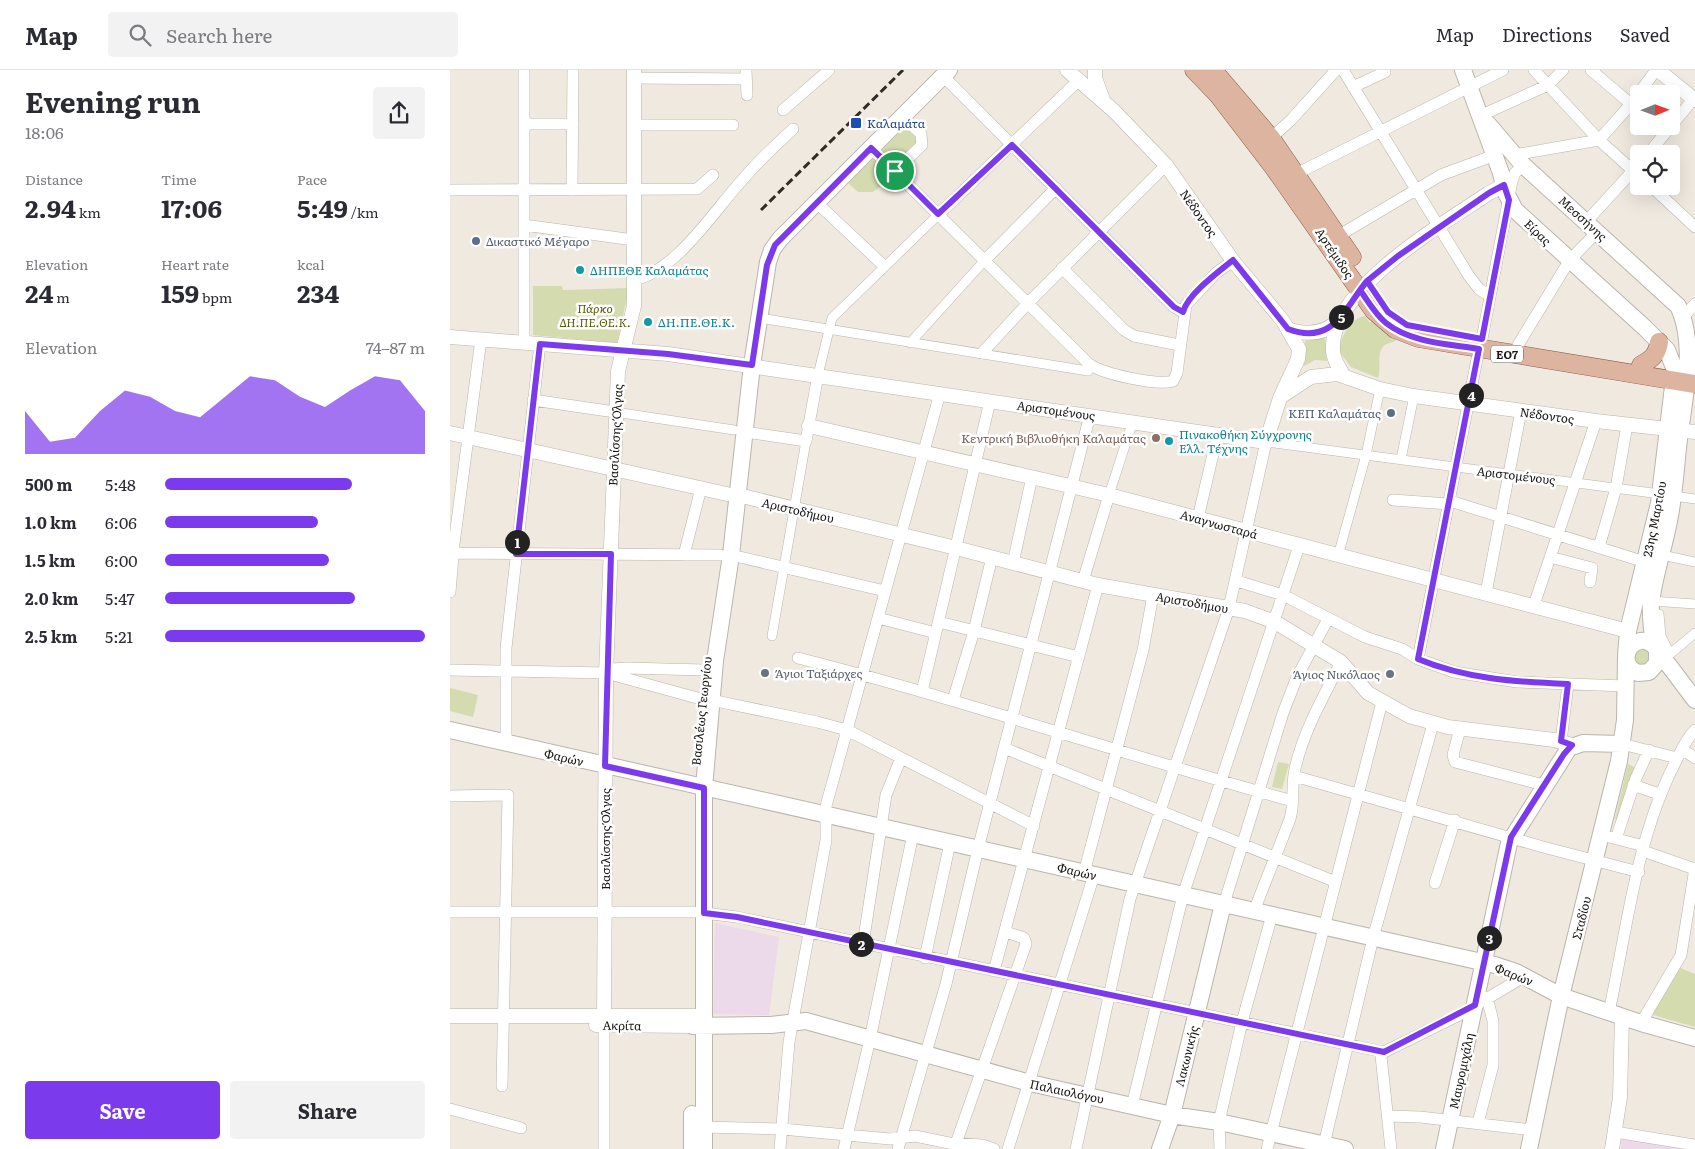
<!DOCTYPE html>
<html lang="en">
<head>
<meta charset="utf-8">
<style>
  :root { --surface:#fff; --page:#f2f2f3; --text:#2b2b33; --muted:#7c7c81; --line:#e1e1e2; --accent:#7c3aed }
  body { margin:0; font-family:Literata,serif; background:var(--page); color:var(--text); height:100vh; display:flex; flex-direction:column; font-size:19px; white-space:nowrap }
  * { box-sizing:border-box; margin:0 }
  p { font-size:16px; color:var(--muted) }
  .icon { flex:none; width:28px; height:28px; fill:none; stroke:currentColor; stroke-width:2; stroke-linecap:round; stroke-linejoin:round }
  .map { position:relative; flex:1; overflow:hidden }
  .side { display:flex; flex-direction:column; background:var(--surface); width:450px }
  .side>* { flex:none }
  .needle { width:32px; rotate:89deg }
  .tools { position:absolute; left:1180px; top:15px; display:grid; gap:10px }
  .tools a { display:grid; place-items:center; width:50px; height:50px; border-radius:5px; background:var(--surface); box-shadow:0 5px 20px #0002; font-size:25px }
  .pin { position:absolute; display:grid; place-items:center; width:42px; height:42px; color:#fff; margin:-21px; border:2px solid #fff; border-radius:50%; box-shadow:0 1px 5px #0007 }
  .km { position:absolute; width:25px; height:25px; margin:-12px; border-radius:50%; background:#222; color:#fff; font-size:14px; line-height:25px; text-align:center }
  .round { display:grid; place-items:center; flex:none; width:52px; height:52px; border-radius:5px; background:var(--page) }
  .overview { display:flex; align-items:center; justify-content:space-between; height:85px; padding:0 25px }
  h1 { font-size:28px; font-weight:700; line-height:38px }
  .figures { display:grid; grid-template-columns:repeat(3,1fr); gap:8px; height:85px; padding:5px 25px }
  .figures div { display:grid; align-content:center }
  .figures b { font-size:25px; font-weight:700 }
  .figures small { font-size:14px; font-weight:400 }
  .figures p { font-size:14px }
  .chart { height:140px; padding:10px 25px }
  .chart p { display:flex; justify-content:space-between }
  .chart svg { width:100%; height:90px; margin-top:5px; fill:var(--accent); opacity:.7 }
  .primary-button { display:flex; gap:10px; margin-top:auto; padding:10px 25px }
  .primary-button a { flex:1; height:58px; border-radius:5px; background:var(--accent); color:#fff; font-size:20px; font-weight:700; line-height:58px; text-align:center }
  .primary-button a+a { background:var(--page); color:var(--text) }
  ul { padding:0 25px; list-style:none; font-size:16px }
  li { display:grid; grid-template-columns:80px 60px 1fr; align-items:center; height:38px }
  li i { height:12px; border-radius:6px; background:var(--accent) }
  header { display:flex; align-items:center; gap:30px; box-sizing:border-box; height:70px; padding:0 25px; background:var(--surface); border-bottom:1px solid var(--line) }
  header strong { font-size:24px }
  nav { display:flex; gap:28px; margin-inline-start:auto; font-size:18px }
  .search { width:350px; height:45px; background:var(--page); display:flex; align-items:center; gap:12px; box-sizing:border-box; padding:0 18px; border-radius:5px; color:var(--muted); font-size:19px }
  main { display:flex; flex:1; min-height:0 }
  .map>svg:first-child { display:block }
  .education { fill:#ecd9ea }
  .green { fill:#d4dbaf }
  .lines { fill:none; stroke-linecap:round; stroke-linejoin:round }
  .pedestrian-casing { stroke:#bab5ac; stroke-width:10 }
  .minor-casing { stroke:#bab5ac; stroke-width:12 }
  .tertiary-casing { stroke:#bab5ac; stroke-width:15 }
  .secondary-casing { stroke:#bab5ac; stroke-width:18 }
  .primary-casing { stroke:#895c44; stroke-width:19 }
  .pedestrian { stroke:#fff; stroke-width:9 }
  .minor { stroke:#fff; stroke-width:11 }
  .tertiary { stroke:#fff; stroke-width:14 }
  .secondary { stroke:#fff; stroke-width:16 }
  .primary { stroke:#ddb49f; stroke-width:18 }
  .rail { stroke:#2f2c28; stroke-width:3; stroke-dasharray:8 4; stroke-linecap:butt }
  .route-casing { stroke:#fff; stroke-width:10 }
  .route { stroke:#7c3aed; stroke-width:6 }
  .transit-dot { fill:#1a4fb4; stroke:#fff; stroke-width:2 }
  .service-dot { fill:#5c6f8a; stroke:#fff; stroke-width:2 }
  .culture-dot { fill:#0f9aa8; stroke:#fff; stroke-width:2 }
  .education-dot { fill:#8d6e63; stroke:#fff; stroke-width:2 }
  .worship-dot { fill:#6b7280; stroke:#fff; stroke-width:2 }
  .labels { text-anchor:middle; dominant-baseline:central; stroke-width:5; stroke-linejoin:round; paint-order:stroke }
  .shield { fill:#fff; stroke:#5d5c59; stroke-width:1 }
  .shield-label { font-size:11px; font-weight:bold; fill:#181612 }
  .transit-label { font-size:12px; fill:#164399; stroke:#fff; text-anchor:start }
  .street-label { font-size:12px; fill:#181612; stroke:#fff }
  .service-label { font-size:12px; fill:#4e5e75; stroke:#fff; text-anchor:start }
  .culture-label { font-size:12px; fill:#0d838f; stroke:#fff; text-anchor:start }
  .park-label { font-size:12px; font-style:italic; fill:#555c06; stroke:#fff }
  .education-label { font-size:12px; fill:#785e54; stroke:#fff; text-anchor:end }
  .worship-label { font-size:12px; fill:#5b616d; stroke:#fff; text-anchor:start }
</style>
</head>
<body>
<header>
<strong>Map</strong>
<div class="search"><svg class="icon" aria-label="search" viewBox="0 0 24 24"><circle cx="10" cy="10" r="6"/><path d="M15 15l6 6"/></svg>Search here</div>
<nav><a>Map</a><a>Directions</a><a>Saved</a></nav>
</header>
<main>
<section class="side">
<div class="overview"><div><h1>Evening run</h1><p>18:06</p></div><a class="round"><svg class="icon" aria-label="share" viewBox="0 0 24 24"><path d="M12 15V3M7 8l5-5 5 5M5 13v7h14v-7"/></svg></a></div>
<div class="figures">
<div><p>Distance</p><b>2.94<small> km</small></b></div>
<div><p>Time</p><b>17:06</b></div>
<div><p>Pace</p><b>5:49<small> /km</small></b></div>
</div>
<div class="figures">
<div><p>Elevation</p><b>24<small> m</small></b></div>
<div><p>Heart rate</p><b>159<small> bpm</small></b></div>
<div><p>kcal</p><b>234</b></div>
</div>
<div class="chart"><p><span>Elevation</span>74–87 m</p>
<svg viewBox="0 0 160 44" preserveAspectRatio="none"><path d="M0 44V23L10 38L20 36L30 23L40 13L50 16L60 23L70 26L80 16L90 6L100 8L110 16L120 21L130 13L140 6L150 8L160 23V44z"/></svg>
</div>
<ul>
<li><b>500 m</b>5:48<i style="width:72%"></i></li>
<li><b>1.0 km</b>6:06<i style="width:59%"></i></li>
<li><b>1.5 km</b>6:00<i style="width:63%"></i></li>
<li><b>2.0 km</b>5:47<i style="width:73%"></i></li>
<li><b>2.5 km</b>5:21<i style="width:100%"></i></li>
</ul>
<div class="primary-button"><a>Save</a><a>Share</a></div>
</section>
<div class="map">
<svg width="1245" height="1079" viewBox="0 0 1245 1079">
  <rect width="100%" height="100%" fill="#efe9df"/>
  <!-- education -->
  <path class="education" d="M265 853 329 867 319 945 263 944Z
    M1172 1068 1237 1079H1171Z"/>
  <!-- green -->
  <path class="green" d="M455 57 475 76 441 109 423 122H408L398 113Z
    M83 216H112L113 220 179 218 167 273 83 265Z
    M915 246 920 253 923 250 946 270C943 273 939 272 935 275 925 283 932 299 928 308L901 297 889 281C891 267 899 249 915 246Z
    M875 268 877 291 865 290 854 296 855 271Z
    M1198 578 1201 592 1193 597 1184 592 1185 580Z
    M0 618 28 625 23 647 0 641Z
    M828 692 839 694 832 719 822 717Z
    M1178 694 1186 698 1168 750 1165 749Z
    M1228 897 1245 904V957L1200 944Z"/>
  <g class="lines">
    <defs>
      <path id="pedestrian" d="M310 248 638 301
        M460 273 535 190
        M368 305 382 248 489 144
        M165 342 284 360
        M816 372 1210 424
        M951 389 964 326
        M659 425 683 351
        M1224 426 1245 429
        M1212 485 1245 492
        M888 486 916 385 930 319
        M1201 531 1245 534
        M1209 544 1211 566 1220 584 1245 563
        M322 566 356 371"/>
      <path id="minor" d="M296 0 297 25
        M893 0 1019 206 1029 219 1040 226
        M1084 0 1149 70 1189 106
        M1141 0 1189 41
        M493 6 724 237 733 242
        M184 8 296 9
        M903 17 935 2
        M333 40 379 0
        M1032 45 1098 15 1113 0
        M74 54H123
        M184 55H283
        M821 68 841 50 886 0
        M421 78 639 294C653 304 707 316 723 311L727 303 736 235 766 203 783 191
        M1198 84 1245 27
        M1064 85 1149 70 1181 34 1206 0
        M445 101 472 75 471 64 453 47
        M846 104 1053 0
        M1201 116 1245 157
        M0 120 247 119 263 105
        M122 120 123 0
        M367 133 434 196
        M489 144 629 10
        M1137 151 1189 94
        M74 155 184 170
        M888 166 991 105 1045 85
        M535 190 606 118
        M612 198 674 260 684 266 729 275
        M184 210C227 201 265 139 294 108 309 90 326 75 343 59
        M1235 245 1245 234
        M1032 269 1062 111 1065 103 1073 95
        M74 273V0
        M1068 275 1119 191 1148 161
        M532 283 578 233 716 95
        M83 330 165 342
        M295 362 356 371 368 305
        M943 430 999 434
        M1000 431 1195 492
        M748 448 768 363
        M1149 477 1166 418 1177 355
        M0 483 270 485
        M234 485 251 418
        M281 485 435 521
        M1100 487 1142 498 1140 512
        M563 493 582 407
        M633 511 659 425
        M787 511 833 525 915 567 952 579 968 589 1004 602 1067 612 1175 616
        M0 522 4 474 31 269
        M1036 523 1071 341
        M1084 535 1146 351
        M428 548 486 563
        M489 552 629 587
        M348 588C514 630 677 686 843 731
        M968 589 1029 279
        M0 600 156 603 251 629
        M156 603 163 599 176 598 254 600
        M472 622 540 331
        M261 630 367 652 397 660 584 756
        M503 630 524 561 542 487
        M1010 659 1003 685 1005 692 1094 715
        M1111 671 1118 614
        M56 673V578L90 274
        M1172 674 1227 688
        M554 678 886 812
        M1232 679 1245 688
        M844 706 1093 777 1189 802
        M1183 715 1209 724
        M0 726 58 725 52 1016
        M1159 767 1194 776
        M1166 769 1186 708 1199 680
        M1193 781 1245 799
        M634 803 693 580 703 525
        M985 813 1005 750
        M774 834 833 643 847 607 878 549
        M804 841 840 749C845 733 841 716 845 699 853 662 874 626 891 592
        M0 842H244
        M254 843 287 847 934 982
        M413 874 436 725 451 688
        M475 888 500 773
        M544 901 648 515
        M1159 942C1177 859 1186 769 1225 693 1231 681 1236 669 1245 660
        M1191 953 1231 885 1245 798
        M154 955V1079
        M934 982 1013 943 1075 906
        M934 982 931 986 941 1079
        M682 1036 733 825 849 476
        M0 1039 71 1058
        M939 1046 970 1047 1083 1060
        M1028 1053 1043 995V951L1037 927
        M254 1057 332 1059 440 1069 465 1066 499 1073 532 1075 544 1079
        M1165 1062 1245 1075
        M330 1079 339 972 376 770V736L490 323
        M394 1079 420 969 463 764
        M448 1079 496 914 528 779 640 345
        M504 1079 576 874 574 868 556 862
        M558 1079 644 805
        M626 1079 680 829 779 538 816 372
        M770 1079 769 1052 792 952 822 845
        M817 1079 932 632
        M873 1079 923 868 983 654"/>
      <path id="tertiary" d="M645 0V8L653 30
        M1208 0 1245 30
        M838 259C858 266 876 264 891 248
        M0 267 218 284 816 372 830 328 848 289 849 279 833 251 783 191 716 95 664 41 617 0
        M893 305C889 297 883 289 883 281 878 219 995 153 1039 123L1054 115
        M832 326 861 307 887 304 930 319 964 326 1146 351 1245 362
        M359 356 659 425 1178 561
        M0 363 277 424
        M288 425 506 478 648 515 795 541 825 552 891 592 918 623 959 646 998 657 1104 670 1122 675
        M0 946H253
        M146 955 243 956
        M154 955 156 603 168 301 184 236V0
        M1162 1079 1170 1027 1172 947"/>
      <path id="secondary" d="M1013 0 1051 103 1056 123 1065 140 1195 258 1217 280 1225 300 1209 433 1178 561 1176 585
        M1038 54 1073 95 1228 236C1245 270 1236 322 1230 361 1226 391 1225 422 1219 451 1214 478 1204 506 1201 533 1200 547 1202 561 1204 575
        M1207 579V593L1199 602 1188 603C1162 591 1186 557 1205 577L1245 630
        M0 660 1045 895 1066 902 1111 926 1191 953 1245 968
        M243 956 321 955 356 951 580 1013 722 1045 769 1052 895 1079
        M242 1079V1044
        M254 1079V718L265 591 281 485 302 295 318 192 322 180 330 169 499 0
        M710 1079 722 1045 773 834
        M994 1079 1059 773 1119 678 1133 673 1172 674
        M1079 1079 1111 926 1169 691 1175 650 1176 588"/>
      <path id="primary" d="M744 0 768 25 824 98 924 241 945 259 968 268 1245 314
        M763 0 821 68 902 187
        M1191 295C1202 289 1207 285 1209 272"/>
    </defs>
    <!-- pedestrian casing -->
    <use href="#pedestrian" class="pedestrian-casing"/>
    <!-- minor casing -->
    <use href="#minor" class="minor-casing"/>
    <!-- tertiary casing -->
    <use href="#tertiary" class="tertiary-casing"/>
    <!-- secondary casing -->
    <use href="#secondary" class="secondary-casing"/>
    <!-- primary casing -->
    <use href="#primary" class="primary-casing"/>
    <!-- pedestrian -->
    <use href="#pedestrian" class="pedestrian"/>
    <!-- minor -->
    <use href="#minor" class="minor"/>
    <!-- tertiary -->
    <use href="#tertiary" class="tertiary"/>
    <!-- secondary -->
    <use href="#secondary" class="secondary"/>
    <!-- primary -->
    <use href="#primary" class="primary"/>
    <!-- rail -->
    <path class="rail" d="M311 140 453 0"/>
  </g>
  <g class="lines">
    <defs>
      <path id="route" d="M445 101 421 78 325 175 317 195 302 295 218 284 90 274 66 484H161L155 696 254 718V843L287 847 934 982 1025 935 1061 767 1114 684 1122 675 1111 671 1118 614C1066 612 1016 609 968 589L1029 279C1000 274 961 273 936 253 925 244 918 231 910 220L917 211 948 186 1039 123 1054 115 1059 130 1032 269 957 255 938 242 917 211C894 239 883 276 838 259L783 190C768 202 738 224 733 242L724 237 562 75 488 144 445 101"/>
    </defs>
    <!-- route casing -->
    <use href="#route" class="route-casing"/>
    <!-- route -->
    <use href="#route" class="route"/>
  </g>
  <!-- markers -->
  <rect class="transit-dot" x="400" y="47" width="12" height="12" rx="2.5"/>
  <g class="service-dot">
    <circle cx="26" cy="171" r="5"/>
    <circle cx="941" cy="343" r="5"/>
  </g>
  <g class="culture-dot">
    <circle cx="130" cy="200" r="5"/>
    <circle cx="198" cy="252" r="5"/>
    <circle cx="719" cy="371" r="5"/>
  </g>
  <circle class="education-dot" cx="706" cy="368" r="5"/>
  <g class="worship-dot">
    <circle cx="315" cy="603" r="5"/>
    <circle cx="940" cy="604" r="5"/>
  </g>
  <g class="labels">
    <!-- shield labels -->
    <rect class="shield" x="1041" y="275.5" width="32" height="17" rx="4"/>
    <g class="shield-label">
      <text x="1057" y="284">ΕΟ7</text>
    </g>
    <!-- transit labels -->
    <g class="transit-label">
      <text x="417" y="53">Καλαμάτα</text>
    </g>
    <!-- street labels -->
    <g class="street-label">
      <text transform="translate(749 143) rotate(55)">Νέδοντος</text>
      <text transform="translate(1133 148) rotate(42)">Μεσσήνης</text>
      <text transform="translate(1088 162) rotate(43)">Είρας</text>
      <text transform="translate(885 183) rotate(56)">Αρτέμιδος</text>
      <text transform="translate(606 340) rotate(8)">Αριστομένους</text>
      <text transform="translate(1097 345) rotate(8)">Νέδοντος</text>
      <text transform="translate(165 365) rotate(-87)">Βασιλίσσης Όλγας</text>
      <text transform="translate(1066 405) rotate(7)">Αριστομένους</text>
      <text transform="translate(348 440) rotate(13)">Αριστοδήμου</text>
      <text transform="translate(1204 449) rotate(-79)">23ης Μαρτίου</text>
      <text transform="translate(769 454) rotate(15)">Αναγνωσταρά</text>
      <text transform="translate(742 532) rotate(10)">Αριστοδήμου</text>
      <text transform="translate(251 641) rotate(-84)">Βασιλέως Γεωργίου</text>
      <text transform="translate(114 687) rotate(13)">Φαρών</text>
      <text transform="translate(155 769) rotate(-90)">Βασιλίσσης Όλγας</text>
      <text transform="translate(627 801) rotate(13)">Φαρών</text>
      <text transform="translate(1131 848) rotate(-76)">Σταδίου</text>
      <text transform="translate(1064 904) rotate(22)">Φαρών</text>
      <text transform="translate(172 955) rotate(1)">Ακρίτα</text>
      <text transform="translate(736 986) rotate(-76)">Λακωνικής</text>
      <text transform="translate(1011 1001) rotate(-78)">Μαυρομιχάλη</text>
      <text transform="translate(617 1021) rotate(12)">Παλαιολόγου</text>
    </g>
    <!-- service labels -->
    <g class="service-label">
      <text x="36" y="171">Δικαστικό Μέγαρο</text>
      <text x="931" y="343" text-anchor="end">ΚΕΠ Καλαμάτας</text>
    </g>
    <!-- culture labels -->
    <g class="culture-label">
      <text x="140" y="200">ΔΗΠΕΘΕ Καλαμάτας</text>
      <text x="208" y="252">ΔΗ.ΠΕ.ΘΕ.Κ.</text>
      <text x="729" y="364">Πινακοθήκη Σύγχρονης<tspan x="729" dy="14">Ελλ. Τέχνης</tspan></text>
    </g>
    <!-- park labels -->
    <g class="park-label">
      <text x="145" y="238">Πάρκο<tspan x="145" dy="14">ΔΗ.ΠΕ.ΘΕ.Κ.</tspan></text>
    </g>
    <!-- education labels -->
    <g class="education-label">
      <text x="696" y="368">Κεντρική Βιβλιοθήκη Καλαμάτας</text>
    </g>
    <!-- worship labels -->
    <g class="worship-label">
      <text x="325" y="603">Άγιοι Ταξιάρχες</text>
      <text x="930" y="604" text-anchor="end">Άγιος Νικόλαος</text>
    </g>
  </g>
</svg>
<div class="tools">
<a><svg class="needle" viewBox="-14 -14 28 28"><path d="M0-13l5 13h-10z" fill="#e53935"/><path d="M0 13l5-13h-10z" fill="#7c7c81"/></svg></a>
<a><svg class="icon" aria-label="locate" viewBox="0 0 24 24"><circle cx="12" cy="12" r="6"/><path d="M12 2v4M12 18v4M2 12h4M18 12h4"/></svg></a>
</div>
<div class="pin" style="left:445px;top:101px;background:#1e9e55"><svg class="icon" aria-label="arrive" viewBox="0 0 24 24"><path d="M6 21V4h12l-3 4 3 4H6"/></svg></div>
<b class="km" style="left:67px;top:472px">1</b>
<b class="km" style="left:411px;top:874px">2</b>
<b class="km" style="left:1039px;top:868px">3</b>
<b class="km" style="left:1021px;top:325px">4</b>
<b class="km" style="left:891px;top:247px">5</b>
</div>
</main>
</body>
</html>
